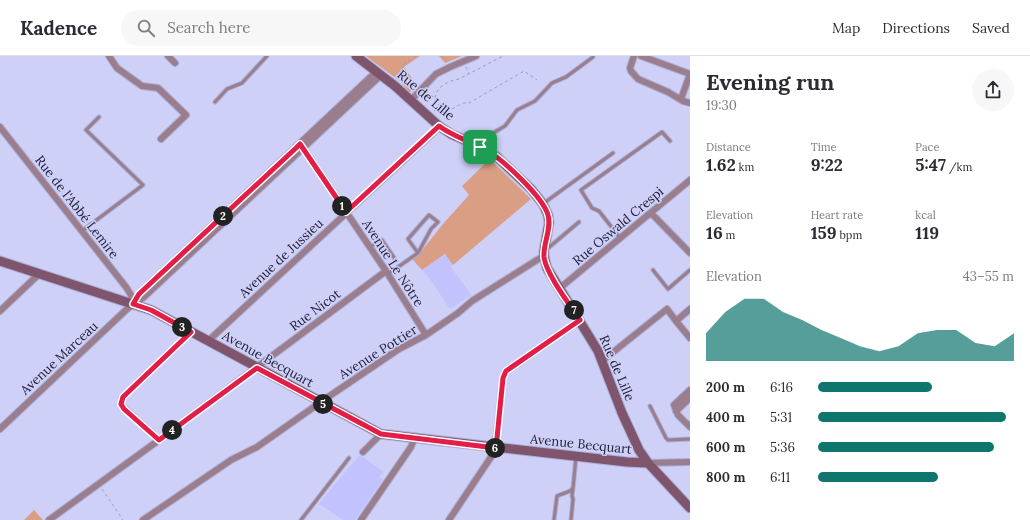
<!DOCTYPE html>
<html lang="en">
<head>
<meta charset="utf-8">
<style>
  :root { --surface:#fff; --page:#f7f7f7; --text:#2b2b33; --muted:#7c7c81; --line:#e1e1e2; --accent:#0f766e }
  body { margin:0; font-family:Lora,serif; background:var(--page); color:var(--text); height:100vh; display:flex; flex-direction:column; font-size:15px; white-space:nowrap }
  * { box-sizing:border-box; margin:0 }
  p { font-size:13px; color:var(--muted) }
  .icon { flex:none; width:22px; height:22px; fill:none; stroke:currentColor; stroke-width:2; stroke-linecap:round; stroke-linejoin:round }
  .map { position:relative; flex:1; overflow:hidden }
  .panel { display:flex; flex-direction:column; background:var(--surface); width:340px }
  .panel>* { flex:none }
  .pin { position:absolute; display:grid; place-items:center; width:34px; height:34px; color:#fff; margin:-17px; border-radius:8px; box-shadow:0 2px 6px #0006 }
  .km { position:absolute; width:20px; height:20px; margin:-10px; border-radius:50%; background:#222; color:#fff; font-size:11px; line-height:20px; text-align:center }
  .round { display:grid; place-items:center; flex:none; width:42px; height:42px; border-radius:21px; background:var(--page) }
  .summary { display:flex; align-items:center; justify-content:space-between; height:68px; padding:0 16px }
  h1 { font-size:22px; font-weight:700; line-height:30px }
  .metrics { display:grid; grid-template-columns:repeat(3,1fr); gap:6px; height:68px; padding:4px 16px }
  .metrics div { display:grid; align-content:center }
  .metrics b { font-size:17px; font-weight:700 }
  .metrics small { font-size:11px; font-weight:400 }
  .metrics p { font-size:11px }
  .chart { height:112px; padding:8px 16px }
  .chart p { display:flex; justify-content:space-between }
  .chart svg { width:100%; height:72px; margin-top:4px; fill:var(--accent); opacity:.7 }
  ul { padding:0 16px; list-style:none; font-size:13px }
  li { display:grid; grid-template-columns:64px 48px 1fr; align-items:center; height:30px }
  li i { height:10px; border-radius:5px; background:var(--accent) }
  header { display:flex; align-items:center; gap:24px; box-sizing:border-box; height:56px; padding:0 20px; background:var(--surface); border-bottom:1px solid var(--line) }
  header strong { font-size:19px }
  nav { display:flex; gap:22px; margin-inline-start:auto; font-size:14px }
  .search { width:280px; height:36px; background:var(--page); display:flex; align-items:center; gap:10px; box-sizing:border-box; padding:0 14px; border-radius:22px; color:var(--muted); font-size:15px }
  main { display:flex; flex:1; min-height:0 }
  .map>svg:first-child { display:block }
  .built { fill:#c2c3fe }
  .green { fill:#da9e85 }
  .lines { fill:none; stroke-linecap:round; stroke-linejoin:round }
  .lane-casing { stroke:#abadd2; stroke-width:5 }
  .street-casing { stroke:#abadd2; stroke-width:8 }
  .secondary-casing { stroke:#abadd2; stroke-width:11 }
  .path { stroke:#9a9bbf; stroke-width:1; stroke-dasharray:3 3; stroke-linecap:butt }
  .lane { stroke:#9b7e8e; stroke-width:3 }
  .street { stroke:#9b7e8e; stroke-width:6 }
  .secondary { stroke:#7e556d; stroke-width:9 }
  .route-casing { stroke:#fff; stroke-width:8 }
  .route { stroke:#e11d48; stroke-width:5 }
  .labels { text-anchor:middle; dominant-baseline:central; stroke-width:3; stroke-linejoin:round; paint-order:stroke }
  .street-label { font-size:13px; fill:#21213a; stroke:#ced0f8 }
</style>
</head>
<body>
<header>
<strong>Kadence</strong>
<div class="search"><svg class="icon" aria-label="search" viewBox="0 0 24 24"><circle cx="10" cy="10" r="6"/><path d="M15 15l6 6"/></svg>Search here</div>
<nav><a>Map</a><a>Directions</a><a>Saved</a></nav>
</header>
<main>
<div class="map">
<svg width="690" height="464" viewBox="0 0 690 464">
  <rect width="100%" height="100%" fill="#ced0f8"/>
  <!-- built -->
  <path class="built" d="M446 198 453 209 451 211 471 239 450 253 430 223 422 214Z
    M360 399 384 416 379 421 383 423 355 464H343L319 448 336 427Z"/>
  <!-- green -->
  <path class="green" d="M366 0H420L404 11 418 31 413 35 409 36 401 26Z
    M439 0H462L445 7Z
    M490 103 531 143 453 209 445 198 422 214 412 203 423 193 443 168 469 139 462 130Z
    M34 454 43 464H24Z"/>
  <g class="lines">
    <defs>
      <path id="lane" d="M215 46 227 33 242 27 267 0
        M482 90 493 77 505 70 517 54 535 45 552 27 566 21 593 1
        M544 147 613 97
        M82 175 143 129 86 74 99 61
        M620 182 599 155 592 152 581 134 662 76 670 85
        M370 191 382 184 395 203
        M547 193 579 166
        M653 214 668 233 690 214
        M388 218 418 197 431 173 438 166 429 159 408 183 418 197
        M650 350 666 382 668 384 690 383
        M301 464 349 402
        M554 464 557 440 570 435 573 432 576 401
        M571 464 573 443 572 440 573 432"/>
      <path id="street" d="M109 0 117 12 142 30 158 32 186 59 161 83
        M168 0 175 7
        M634 0 630 12 631 15 638 23 668 36 683 45 690 47
        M641 0 690 18 681 43
        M411 44 436 18 450 11 476 0
        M0 71 126 231 131 239 133 248
        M301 89 386 215 426 279
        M651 157 690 197
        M560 232 690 124
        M134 246 142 235 377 15
        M0 255 39 218
        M676 265 690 282
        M208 285 435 75 439 70
        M602 305 667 253 676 265 690 253
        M690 334 674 349 678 359 690 371
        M676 355 690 342
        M0 373 127 253 144 241 381 19
        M159 384 125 353C121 349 121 346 123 341L191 276
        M363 396 381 378
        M648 407 690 406
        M49 464 159 384 386 215
        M143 464 231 404 257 391 331 339 399 293 426 279 458 257 472 245 537 204 544 200
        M361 464 411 391 414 383
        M449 464 495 395 503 322 506 315 580 264"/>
      <path id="secondary" d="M356 0 395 30 439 70 451 78 481 91 497 101 531 133 543 148 548 159 549 167 544 195V200L547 212 598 295 622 357 639 394 648 407 690 452
        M0 205 151 254 381 378 627 406 648 407"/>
    </defs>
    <!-- lane casing -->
    <use href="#lane" class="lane-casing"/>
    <!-- street casing -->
    <use href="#street" class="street-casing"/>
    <!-- secondary casing -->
    <use href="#secondary" class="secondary-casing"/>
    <!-- path -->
    <path class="path" d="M416 0 403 9 400 16 408 24 417 30
      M442 0 446 6
      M466 11 469 17
      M426 36 435 42 441 53 446 56 463 47H469L524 15 537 24
      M435 42C437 30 448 25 459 23L503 0
      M434 55 439 51
      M102 433 123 464"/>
    <!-- lane -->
    <use href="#lane" class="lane"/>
    <!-- street -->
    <use href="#street" class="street"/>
    <!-- secondary -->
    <use href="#secondary" class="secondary"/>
  </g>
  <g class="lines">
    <defs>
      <path id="route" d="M439 70C454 81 472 86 488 95 504 105 543 141 548 159 552 172 543 187 544 201 546 218 570 249 580 264L506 315 503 322 496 392 381 378 257 312 159 384 124 353 121 348 123 341 191 276 151 254 133 248 139 238 296 92 300 88 346 156Z"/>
    </defs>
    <!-- route casing -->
    <use href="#route" class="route-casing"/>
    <!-- route -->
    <use href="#route" class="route"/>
  </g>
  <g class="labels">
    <!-- street labels -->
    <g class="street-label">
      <text transform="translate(426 39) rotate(40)">Rue de Lille</text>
      <text transform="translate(77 151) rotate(52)">Rue de l'Abbé Lemire</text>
      <text transform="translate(618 170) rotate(-40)">Rue Oswald Crespi</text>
      <text transform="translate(281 202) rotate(-43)">Avenue de Jussieu</text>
      <text transform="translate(393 207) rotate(57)">Avenue Le Nôtre</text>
      <text transform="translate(315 254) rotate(-37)">Rue Nicot</text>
      <text transform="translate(378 296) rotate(-32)">Avenue Pottier</text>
      <text transform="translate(59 302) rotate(-43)">Avenue Marceau</text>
      <text transform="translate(268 303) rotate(29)">Avenue Becquart</text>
      <text transform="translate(617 312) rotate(67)">Rue de Lille</text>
      <text transform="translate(581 388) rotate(6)">Avenue Becquart</text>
    </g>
  </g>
</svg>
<div class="pin" style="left:480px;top:91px;background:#1e9e55"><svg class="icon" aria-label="arrive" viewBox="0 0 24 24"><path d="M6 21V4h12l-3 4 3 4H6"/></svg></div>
<b class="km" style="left:342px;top:150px">1</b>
<b class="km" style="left:223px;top:160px">2</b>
<b class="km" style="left:182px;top:271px">3</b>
<b class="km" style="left:172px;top:374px">4</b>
<b class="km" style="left:323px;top:348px">5</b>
<b class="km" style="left:495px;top:392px">6</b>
<b class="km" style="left:574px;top:254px">7</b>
</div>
<section class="panel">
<div class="summary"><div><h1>Evening run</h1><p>19:30</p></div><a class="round"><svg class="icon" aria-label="share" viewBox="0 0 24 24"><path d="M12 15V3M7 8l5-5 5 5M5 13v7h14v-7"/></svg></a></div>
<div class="metrics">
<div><p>Distance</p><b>1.62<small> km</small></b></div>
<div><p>Time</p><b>9:22</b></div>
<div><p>Pace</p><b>5:47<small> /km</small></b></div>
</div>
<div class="metrics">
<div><p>Elevation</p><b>16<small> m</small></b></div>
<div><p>Heart rate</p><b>159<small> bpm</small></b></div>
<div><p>kcal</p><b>119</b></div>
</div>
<div class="chart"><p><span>Elevation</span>43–55 m</p>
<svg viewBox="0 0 160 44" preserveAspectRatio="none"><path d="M0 44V27L10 14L20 6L30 6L40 14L50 19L60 25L70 30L80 35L90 38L100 35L110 27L120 25L130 25L140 33L150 35L160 27V44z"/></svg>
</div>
<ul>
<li><b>200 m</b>6:16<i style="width:58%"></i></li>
<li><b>400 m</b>5:31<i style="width:96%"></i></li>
<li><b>600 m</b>5:36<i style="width:90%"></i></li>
<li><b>800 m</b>6:11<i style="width:61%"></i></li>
</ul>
</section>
</main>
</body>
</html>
